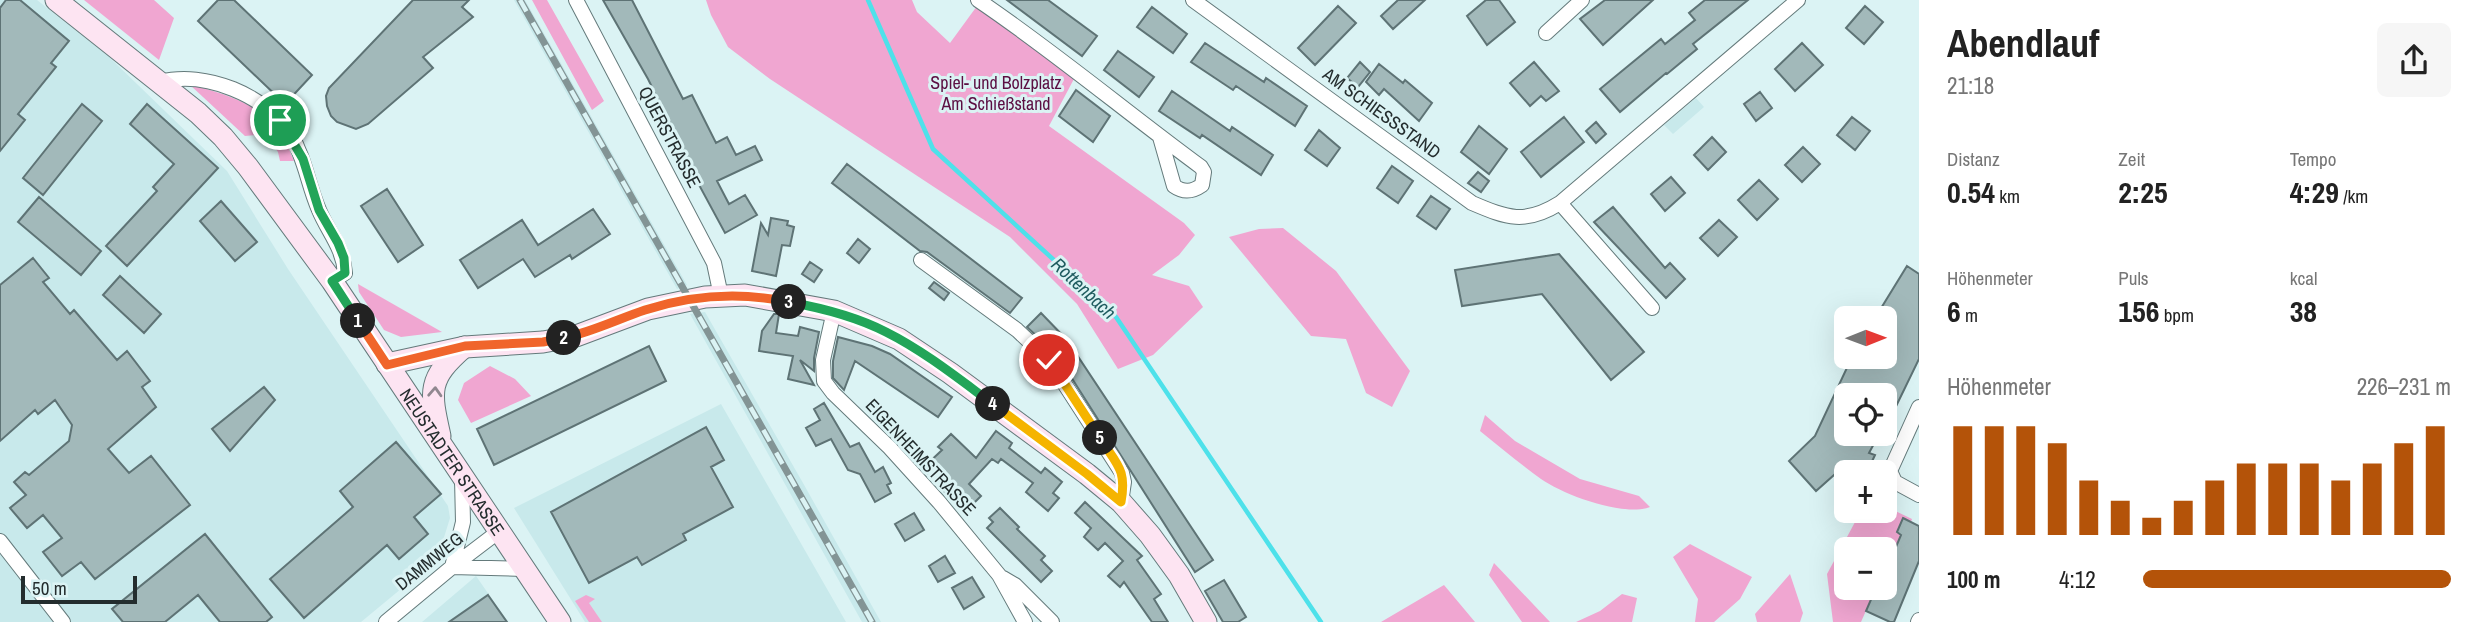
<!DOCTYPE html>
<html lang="de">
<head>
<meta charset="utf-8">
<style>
  :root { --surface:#fff; --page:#f6f6f6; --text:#222; --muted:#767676; --accent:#b45309 }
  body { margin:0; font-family:"Archivo Narrow",sans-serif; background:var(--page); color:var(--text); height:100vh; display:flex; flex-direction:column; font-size:26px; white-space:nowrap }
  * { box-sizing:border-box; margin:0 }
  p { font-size:23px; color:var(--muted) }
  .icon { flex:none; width:38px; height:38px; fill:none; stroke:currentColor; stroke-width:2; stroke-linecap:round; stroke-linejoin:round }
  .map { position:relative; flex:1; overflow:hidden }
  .side { display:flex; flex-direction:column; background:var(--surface); width:560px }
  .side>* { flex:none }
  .needle { width:46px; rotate:89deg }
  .buttons { position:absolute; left:1834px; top:306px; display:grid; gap:14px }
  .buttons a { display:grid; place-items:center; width:63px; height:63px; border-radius:10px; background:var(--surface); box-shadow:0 7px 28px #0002; font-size:35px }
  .scale { position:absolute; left:21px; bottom:18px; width:116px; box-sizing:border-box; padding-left:7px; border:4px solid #242d2e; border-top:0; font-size:19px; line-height:24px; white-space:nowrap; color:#242d2e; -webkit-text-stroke:5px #dbf3f4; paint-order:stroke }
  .pin { position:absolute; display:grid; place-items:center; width:60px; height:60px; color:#fff; margin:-30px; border:4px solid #fff; border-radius:50%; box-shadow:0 2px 7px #0007 }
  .km { position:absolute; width:35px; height:35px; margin:-18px; border-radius:50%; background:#222; color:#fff; font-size:19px; line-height:35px; text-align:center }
  .round { display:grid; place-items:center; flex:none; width:74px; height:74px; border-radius:10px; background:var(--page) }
  .head { display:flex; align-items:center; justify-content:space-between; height:119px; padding:0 28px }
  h1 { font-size:38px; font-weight:700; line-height:52px }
  .stats { display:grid; grid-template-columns:repeat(3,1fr); gap:10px; height:119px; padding:7px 28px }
  .stats div { display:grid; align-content:center }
  .stats b { font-size:30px; font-weight:700 }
  .stats small { font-size:19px; font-weight:400 }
  .stats p { font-size:19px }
  .chart { height:196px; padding:14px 28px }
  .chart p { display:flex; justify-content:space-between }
  .chart svg { width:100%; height:126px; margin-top:7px; stroke:var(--accent); stroke-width:6 }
  ul { padding:0 28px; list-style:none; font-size:23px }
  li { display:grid; grid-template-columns:112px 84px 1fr; align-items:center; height:52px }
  li i { height:18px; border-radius:9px; background:var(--accent) }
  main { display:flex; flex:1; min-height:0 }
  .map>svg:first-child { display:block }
  .built { fill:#c8e9eb }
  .green { fill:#f0a6d1 }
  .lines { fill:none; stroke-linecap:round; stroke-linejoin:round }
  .stream { stroke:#4ee1ea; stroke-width:4.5 }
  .building { fill:#a2b9ba; stroke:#5e7375; stroke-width:2 }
  .street-casing { stroke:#647a7b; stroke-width:16 }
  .secondary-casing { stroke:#647a7b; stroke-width:23 }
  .street { stroke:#fff; stroke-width:14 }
  .secondary { stroke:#fde4f2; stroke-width:21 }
  .rail-casing { stroke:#839495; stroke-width:7 }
  .rail { stroke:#dbf3f4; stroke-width:4.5; stroke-dasharray:13; stroke-linecap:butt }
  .oneway { stroke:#908890 }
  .split-1-casing { stroke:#fff; stroke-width:14 }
  .split-2-casing { stroke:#fff; stroke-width:14 }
  .split-3-casing { stroke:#fff; stroke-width:14 }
  .split-4-casing { stroke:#fff; stroke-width:14 }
  .split-5-casing { stroke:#fff; stroke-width:14 }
  .split-6-casing { stroke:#fff; stroke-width:14 }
  .split-1 { stroke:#22a559; stroke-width:9 }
  .split-2 { stroke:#f0652b; stroke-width:9 }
  .split-3 { stroke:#f0652b; stroke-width:9 }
  .split-4 { stroke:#22a559; stroke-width:9 }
  .split-5 { stroke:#f5b400; stroke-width:9 }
  .split-6 { stroke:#f5b400; stroke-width:9 }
  .labels { text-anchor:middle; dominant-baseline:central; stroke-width:6; stroke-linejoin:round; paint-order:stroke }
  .park-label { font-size:18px; fill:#5c0f43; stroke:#dbf3f4 }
  .street-label { font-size:18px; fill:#242d2e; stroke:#dbf3f4 }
  .water-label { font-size:19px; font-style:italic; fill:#1f5b5f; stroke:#dbf3f4 }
</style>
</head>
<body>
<main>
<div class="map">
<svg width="1919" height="622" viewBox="0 0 1919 622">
  <rect width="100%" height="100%" fill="#dbf3f4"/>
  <!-- built -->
  <path class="built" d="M0 0H37L108 56 227 171 288 269 448 506 450 518 441 547 413 579 361 622H0Z
    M514 0H525L687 285 677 289Z
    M1696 98 1704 107 1673 134 1664 125Z
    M705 312 803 483 881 622H862L690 314Z
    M721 404 846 622H585L514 508Z
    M476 576 508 622H422Z"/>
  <!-- green -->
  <path class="green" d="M84 0H154L174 18 159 60Z
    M532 0H547L604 101 592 110Z
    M706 0H912L917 12 950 43 977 6 1075 77 1049 126 1184 223 1195 235 1179 255 1152 275 1189 286 1203 307 1153 355 1118 369 1077 304 1010 237 770 79 728 47 711 15Z
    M189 84C221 93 259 103 280 131 286 140 290 152 294 161H280L278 152 265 134 245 136Z
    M1283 228 1336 271 1410 371 1392 407 1366 393 1346 339 1311 336 1229 237 1259 229Z
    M358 284 442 332 401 337 384 330 359 292Z
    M490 366 515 379 531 396 471 423 458 400 464 383Z
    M1485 415 1515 441 1580 479 1639 496 1650 507C1623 517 1564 495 1541 479 1520 464 1500 447 1480 431Z
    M1885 506 1912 519 1911 522 1903 519 1897 532 1905 536 1885 573V550H1846V588H1876L1861 622H1833L1827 574 1861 511H1885Z
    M1690 544 1752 577 1740 599 1714 622H1695L1698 599 1673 557Z
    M1494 563 1550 622H1522L1489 575Z
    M1790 574 1803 613 1800 622H1757L1755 614Z
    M1444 585 1475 622H1381Z
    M1622 594 1637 598 1632 622H1576L1600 611Z
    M586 595 595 599 589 603 602 622H589L575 601Z"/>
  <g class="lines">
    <!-- stream -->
    <path class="stream" d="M868 0 933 149 1116 317 1321 622"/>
  </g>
  <!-- building -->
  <path class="building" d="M6 0H20L69 41 51 63 56 67 18 114 25 120 0 151V8Z
    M218 0H234L312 75 285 104 198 21Z
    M413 0H469L462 7 473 17 423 57 433 68 368 124 356 129 337 122 331 116 327 106 326 96 329 88Z
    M603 0H632L683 99 692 95 716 143 727 137 736 155 755 146 762 160 717 181 729 204 745 195 757 215 725 233 685 159 687 158 648 79Z
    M1007 0H1048L1097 36 1082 56Z
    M1398 0H1425L1393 29 1381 16Z
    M1486 0H1499L1515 22 1487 45 1467 16Z
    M1605 0H1653L1603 45 1580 19Z
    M1705 0H1748L1693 44 1697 49 1667 74 1666 73 1620 112 1600 89 1661 39 1665 44 1695 20 1689 13Z
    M1338 6 1356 23 1315 65 1298 48Z
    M1865 6 1883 22 1864 44 1846 28Z
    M1152 7 1187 34 1173 53 1137 27Z
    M1205 43 1264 82 1266 78 1307 106 1295 126 1236 86 1233 90 1191 62Z
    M1802 43 1823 65 1795 91 1775 69Z
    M1118 51 1154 77 1139 97 1104 70Z
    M1360 62 1370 72 1358 87 1347 78Z
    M1534 62 1559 91 1546 101 1541 96 1530 106 1510 83Z
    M1379 64 1403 83 1405 80 1432 103 1419 121 1384 89 1379 95 1366 82Z
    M1076 90 1110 116 1093 142 1059 116Z
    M1172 91 1230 131 1232 127 1273 155 1261 175 1202 135 1200 138 1159 111Z
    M1760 92 1772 108 1756 121 1744 104Z
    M82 104 102 121 43 195 23 178Z
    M147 104 218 168 127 266 106 246 157 191 153 187 174 164 130 124Z
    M1564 117 1584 142 1541 177 1521 152Z
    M1852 117 1870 131 1855 150 1837 135Z
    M1596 122 1606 134 1596 143 1586 131Z
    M1479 126 1507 149 1489 174 1461 152Z
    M1319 130 1340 148 1327 166 1305 150Z
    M1712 137 1726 152 1708 170 1694 155Z
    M1803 147 1820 164 1802 182 1785 165Z
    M847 164 1022 298 1010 313 927 252 920 251 832 183Z
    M1392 166 1413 181 1398 203 1377 188Z
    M1478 172 1489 181 1481 192 1468 183Z
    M1671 177 1685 193 1665 211 1651 194Z
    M1759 180 1778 199 1757 220 1738 200Z
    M387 189 423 245 398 262 361 206Z
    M1431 196 1450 209 1436 229 1417 216Z
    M39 197 101 251 81 275 18 222Z
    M221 201 257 242 235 261 200 221Z
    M1613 207 1665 268 1670 263 1685 279 1666 298 1594 222Z
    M593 209 610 234 572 259 570 255 535 277 523 259 478 288 460 260 522 220 538 245Z
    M771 218 788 221 787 225 794 227 790 246 782 245 776 276 752 271 761 223 768 235Z
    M1719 220 1737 237 1718 256 1700 238Z
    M858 239 870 249 859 263 847 253Z
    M1559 254 1644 352 1611 380 1542 294 1462 306 1455 270Z
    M33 258 49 278 43 282 70 314 74 310 117 360 127 351 150 381 142 387 156 407 108 449 129 473 151 456 190 505 95 579 81 562 62 576 43 552 62 538 43 515 27 528 10 508 26 495 14 482 25 472 29 475 69 441 72 425 55 400 38 414 35 410 0 441V285Z
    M810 262 822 270 814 282 802 274Z
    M1907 266 1919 274V359L1885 429V396H1846V434H1863L1876 440 1869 453 1875 455 1867 472H1856L1843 467 1816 491 1789 461 1815 436 1852 357H1885V318H1875Z
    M120 276 161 314 144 333 103 295Z
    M934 282 949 293 944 300 929 288Z
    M1041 313 1067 340 1213 560 1195 572 1057 355 1027 327Z
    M774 314H779L776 333 798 336 800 327 819 332 814 358V371L800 360 814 385 788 379 793 356 759 351 762 331Z
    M838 337 872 346 890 354 952 397 938 417 855 361 844 390 833 378V361Z
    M649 346 666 381 494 465 477 429Z
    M264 387 275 400 230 451 212 429Z
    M824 403 850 447 859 443 875 472 883 467 891 483 887 485 891 493 875 502 860 474 848 470 831 439 816 446 806 428 820 420 814 409Z
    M706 427 724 460 711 467 733 507 683 534 686 540 642 565 637 557 589 583 551 512Z
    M996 431 1012 443 1009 448 1041 473 1045 468 1062 482 1053 493 1059 498 1048 511 1026 492 1033 483 1001 459 998 463 992 459 969 484 981 496 964 513 923 468 942 450 938 447 951 434 976 458Z
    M396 442 441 494 414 517 428 534 399 559 387 545 304 618 270 579 353 507 340 491Z
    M1085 502 1142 556 1137 560 1161 594 1154 599 1168 622H1152L1124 582 1120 587 1108 576 1123 561 1105 543 1098 550 1084 537 1091 528 1075 513Z
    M1000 508 1019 527 1017 529 1045 556 1041 560 1052 571 1041 582 987 528 993 522 989 518Z
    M914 513 924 530 905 541 895 524Z
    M1903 518 1919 526V561L1894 622H1890L1866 611 1876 588H1885V573L1901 535 1897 532Z
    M205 534 272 617 266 622H220L198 595 165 622H123L112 609Z
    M945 556 955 573 938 582 929 566Z
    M972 577 984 597 964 609 952 588Z
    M1224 580 1246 617 1238 622H1223L1205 591Z
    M488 595 507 622H449Z"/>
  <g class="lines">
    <defs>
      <path id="street" d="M576 0 714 263 721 296
        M978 0C1055 52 1126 112 1201 167L1204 172 1202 185C1192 192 1184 193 1174 186L1160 137
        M1193 0 1472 203C1507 218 1525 225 1560 203L1798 0
        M1546 33 1582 0
        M160 82C205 70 266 95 291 135 305 158 308 185 319 210 328 232 343 247 345 273L332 281
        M1560 203 1652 308
        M921 260 1017 330 1049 360 1122 473 1124 482 1121 502
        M834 311 823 360 824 381 833 393 890 448 939 502 999 575 1025 622
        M1919 407 1890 471 1895 482 1919 495
        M0 541 63 622
        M452 567 463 522 462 478
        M452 567 524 569
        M1003 578 1015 585 1052 622
        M386 622 452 567 498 532
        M1918 622 1919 620"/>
      <g id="secondary">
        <path id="s1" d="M56 0 198 113 223 137 248 167 332 281 560 622"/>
        <path d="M387 364 465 347 543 342 576 336 648 309 705 297 745 295 834 311 899 339 950 373 1087 474 1121 502 1150 535 1179 575 1206 622"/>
        <path d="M440 436C430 391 427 379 464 347"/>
      </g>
    </defs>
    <!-- street casing -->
    <use href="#street" class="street-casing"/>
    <!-- secondary casing -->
    <use href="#secondary" class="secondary-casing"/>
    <!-- street -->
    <use href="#street" class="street"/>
    <!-- secondary -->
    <use href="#secondary" class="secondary"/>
    <defs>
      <path id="rail" d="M520 0 872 622"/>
    </defs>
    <!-- rail casing -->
    <use href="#rail" class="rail-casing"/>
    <!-- rail -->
    <use href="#rail" class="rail"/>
  </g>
  <!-- one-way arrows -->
  <defs><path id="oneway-chevron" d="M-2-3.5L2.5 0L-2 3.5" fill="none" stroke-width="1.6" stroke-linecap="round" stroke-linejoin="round" transform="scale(1.75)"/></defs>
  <use class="oneway" href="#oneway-chevron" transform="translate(435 392) rotate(-87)"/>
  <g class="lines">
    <defs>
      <path id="split-1" d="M280 120 303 159 319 210 338 243 344 258 345 273 332 281 358 321"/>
      <path id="split-2" d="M358 321 387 365 465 346 543 342 564 338"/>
      <path id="split-3" d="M564 338C592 332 618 319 645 310 692 295 741 292 789 302"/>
      <path id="split-4" d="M789 302C822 308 855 316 886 332 924 351 959 379 993 404"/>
      <path id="split-5" d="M993 404 1087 474 1121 502C1127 469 1117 465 1100 438"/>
      <path id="split-6" d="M1049 360 1100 438"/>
    </defs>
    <!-- split-1 casing -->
    <use href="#split-1" class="split-1-casing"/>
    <!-- split-2 casing -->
    <use href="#split-2" class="split-2-casing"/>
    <!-- split-3 casing -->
    <use href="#split-3" class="split-3-casing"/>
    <!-- split-4 casing -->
    <use href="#split-4" class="split-4-casing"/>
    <!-- split-5 casing -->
    <use href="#split-5" class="split-5-casing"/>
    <!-- split-6 casing -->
    <use href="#split-6" class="split-6-casing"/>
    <!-- split-1 -->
    <use href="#split-1" class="split-1"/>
    <!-- split-2 -->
    <use href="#split-2" class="split-2"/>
    <!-- split-3 -->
    <use href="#split-3" class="split-3"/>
    <!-- split-4 -->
    <use href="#split-4" class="split-4"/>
    <!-- split-5 -->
    <use href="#split-5" class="split-5"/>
    <!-- split-6 -->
    <use href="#split-6" class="split-6"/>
  </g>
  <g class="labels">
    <!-- park labels -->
    <g class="park-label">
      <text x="996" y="82">Spiel- und Bolzplatz<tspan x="996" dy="21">Am Schießstand</tspan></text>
    </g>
    <!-- street labels -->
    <g class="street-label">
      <text transform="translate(1382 113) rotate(36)">AM SCHIESSSTAND</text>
      <text transform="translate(670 137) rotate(62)">QUERSTRASSE</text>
      <text transform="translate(921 457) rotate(47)">EIGENHEIMSTRASSE</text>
      <text stroke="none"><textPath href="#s1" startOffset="614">NEUSTADTER STRASSE</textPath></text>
      <text transform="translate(429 561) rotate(-39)">DAMMWEG</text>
    </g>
    <!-- water labels -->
    <g class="water-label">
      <text transform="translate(1084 288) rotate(43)">Rottenbach</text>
    </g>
  </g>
</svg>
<div class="buttons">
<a><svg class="needle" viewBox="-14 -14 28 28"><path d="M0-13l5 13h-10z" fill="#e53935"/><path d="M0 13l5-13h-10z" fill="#767676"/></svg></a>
<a><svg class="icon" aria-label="locate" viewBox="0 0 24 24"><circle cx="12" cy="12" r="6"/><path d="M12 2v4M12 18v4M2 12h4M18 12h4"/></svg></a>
<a>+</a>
<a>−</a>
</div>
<div class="scale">50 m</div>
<div class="pin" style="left:280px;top:120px;background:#1e9e55"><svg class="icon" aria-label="arrive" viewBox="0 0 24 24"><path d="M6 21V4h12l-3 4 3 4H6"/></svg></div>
<div class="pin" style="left:1049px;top:360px;background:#d93025"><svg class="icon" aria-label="check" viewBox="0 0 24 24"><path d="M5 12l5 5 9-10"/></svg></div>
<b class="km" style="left:358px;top:321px">1</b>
<b class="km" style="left:564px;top:338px">2</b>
<b class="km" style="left:789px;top:302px">3</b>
<b class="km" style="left:993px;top:404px">4</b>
<b class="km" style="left:1100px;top:438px">5</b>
</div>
<section class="side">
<div class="head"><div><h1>Abendlauf</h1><p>21:18</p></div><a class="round"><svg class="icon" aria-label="share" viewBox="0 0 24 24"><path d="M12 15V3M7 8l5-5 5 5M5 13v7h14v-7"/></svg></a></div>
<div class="stats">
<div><p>Distanz</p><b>0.54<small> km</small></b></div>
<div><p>Zeit</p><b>2:25</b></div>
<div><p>Tempo</p><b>4:29<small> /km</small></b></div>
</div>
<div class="stats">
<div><p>Höhenmeter</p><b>6<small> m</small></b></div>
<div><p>Puls</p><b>156<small> bpm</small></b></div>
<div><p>kcal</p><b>38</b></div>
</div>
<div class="chart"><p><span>Höhenmeter</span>226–231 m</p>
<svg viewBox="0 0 160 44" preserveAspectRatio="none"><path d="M5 44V6M15 44V6M25 44V6M35 44V12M45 44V25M55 44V32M65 44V38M75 44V32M85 44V25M95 44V19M105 44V19M115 44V19M125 44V25M135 44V19M145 44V12M155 44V6"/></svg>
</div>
<ul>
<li><b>100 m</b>4:12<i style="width:100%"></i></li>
</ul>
</section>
</main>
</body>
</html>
